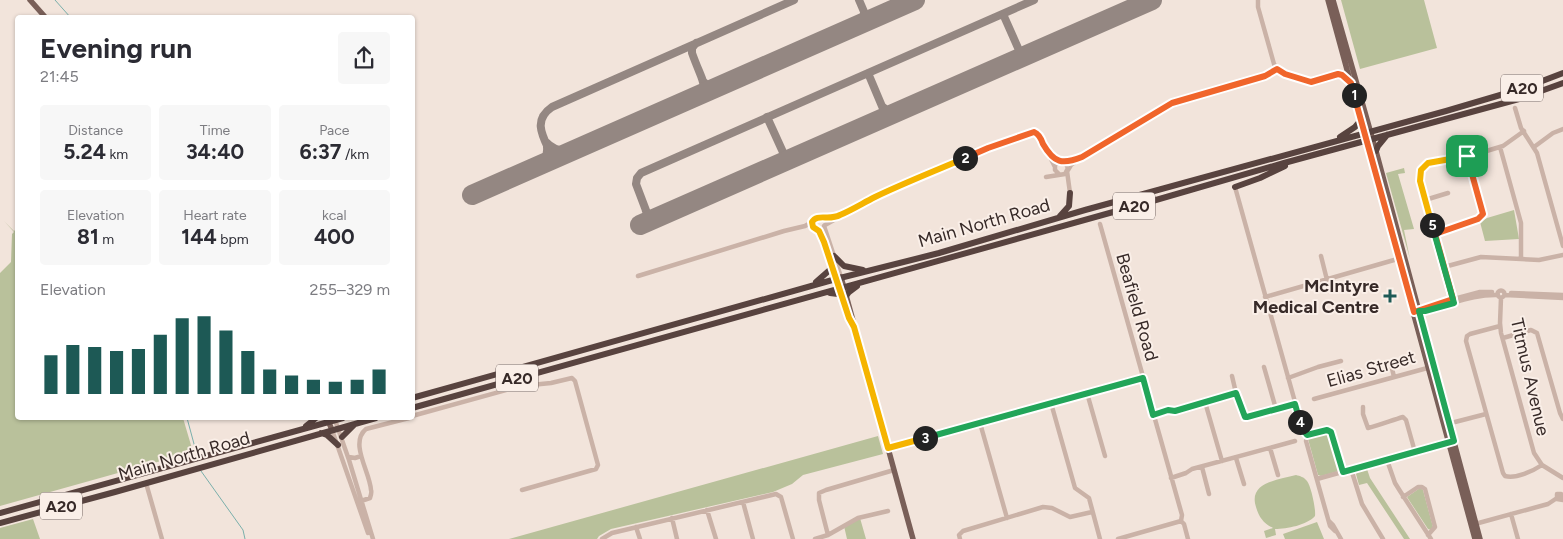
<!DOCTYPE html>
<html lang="en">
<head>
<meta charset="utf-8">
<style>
  :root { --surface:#fff; --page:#f7f7f7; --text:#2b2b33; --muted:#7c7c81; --accent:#1d5955 }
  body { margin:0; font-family:Figtree,sans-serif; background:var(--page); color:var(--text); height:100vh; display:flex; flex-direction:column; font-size:19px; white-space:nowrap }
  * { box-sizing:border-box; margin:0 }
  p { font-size:16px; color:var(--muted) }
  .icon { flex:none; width:28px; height:28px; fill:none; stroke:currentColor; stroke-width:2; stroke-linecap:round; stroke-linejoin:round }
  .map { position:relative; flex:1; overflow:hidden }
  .drawer { position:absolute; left:15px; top:15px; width:400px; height:405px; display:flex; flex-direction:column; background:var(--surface); border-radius:5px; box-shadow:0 1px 4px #0004 }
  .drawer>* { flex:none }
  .pin { position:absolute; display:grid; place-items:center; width:42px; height:42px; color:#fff; margin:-21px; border-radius:10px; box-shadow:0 2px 8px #0006 }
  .km { position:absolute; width:25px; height:25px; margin:-12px; border-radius:50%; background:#222; color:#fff; font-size:14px; line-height:25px; text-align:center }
  .round { display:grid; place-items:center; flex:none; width:52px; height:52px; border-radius:5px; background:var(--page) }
  .summary { display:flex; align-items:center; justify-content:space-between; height:85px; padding:0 25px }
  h1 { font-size:28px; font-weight:700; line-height:38px }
  .metrics { display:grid; grid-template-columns:repeat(3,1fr); gap:8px; height:85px; padding:5px 25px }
  .metrics div { display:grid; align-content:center; border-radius:5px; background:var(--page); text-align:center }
  .metrics b { font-size:21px; font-weight:700 }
  .metrics small { font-size:14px; font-weight:400 }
  .metrics p { font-size:14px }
  .chart { height:140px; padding:10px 25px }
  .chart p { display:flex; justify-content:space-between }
  .chart svg { width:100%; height:90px; margin-top:5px; stroke:var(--accent); stroke-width:6 }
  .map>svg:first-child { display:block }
  .green { fill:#b9c19b }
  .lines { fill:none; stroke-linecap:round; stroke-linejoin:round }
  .stream { stroke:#7aafab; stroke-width:1 }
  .taxiway { stroke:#948782; stroke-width:8 }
  .runway { stroke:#948782; stroke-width:20 }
  .minor { stroke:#cab2a7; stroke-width:4.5 }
  .major { stroke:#795f58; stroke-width:5.5 }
  .highway { stroke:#58433f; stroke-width:6 }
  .split-1-casing { stroke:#fff; stroke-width:10 }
  .split-2-casing { stroke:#fff; stroke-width:10 }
  .split-3-casing { stroke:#fff; stroke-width:10 }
  .split-4-casing { stroke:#fff; stroke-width:10 }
  .split-5-casing { stroke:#fff; stroke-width:10 }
  .split-6-casing { stroke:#fff; stroke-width:10 }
  .split-1 { stroke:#f0652b; stroke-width:6 }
  .split-2 { stroke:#f0652b; stroke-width:6 }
  .split-3 { stroke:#f5b400; stroke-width:6 }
  .split-4 { stroke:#22a559; stroke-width:6 }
  .split-5 { stroke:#22a559; stroke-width:6 }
  .split-6 { stroke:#f5b400; stroke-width:6 }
  .poi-dot { fill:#1d5955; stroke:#faefe8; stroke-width:2 }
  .labels { text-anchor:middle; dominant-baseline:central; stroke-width:4; stroke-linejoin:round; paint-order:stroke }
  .shield { fill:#faefe8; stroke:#726562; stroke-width:1 }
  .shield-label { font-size:16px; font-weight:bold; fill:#372a28 }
  .street-label { font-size:18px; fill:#372a28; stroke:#faefe8 }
  .poi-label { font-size:18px; font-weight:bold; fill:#372a28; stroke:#faefe8; text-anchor:end }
</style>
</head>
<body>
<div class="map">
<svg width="1563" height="539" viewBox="0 0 1563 539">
  <rect width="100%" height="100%" fill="#f2e4db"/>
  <!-- green -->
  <path class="green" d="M1341 0H1424L1437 48 1360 69Z
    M1404 168 1405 173 1398 174 1414 229 1404 230 1410 259 1386 173Z
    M1514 210 1519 239 1485 241 1480 222 1487 218Z
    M4 221 14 231 17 228 18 418H183L193 452 0 506V273L11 262 12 234 14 232Z
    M1327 432 1329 433 1340 469 1339 471 1321 476 1318 475 1308 439V437Z
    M878 436 883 454 803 475 792 484 773 492 611 529 599 536 597 539H509Z
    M1367 469 1370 478 1410 539H1404L1367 483 1359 485 1356 474 1357 472Z
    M1296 475C1300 476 1304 477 1307 481 1311 486 1316 509 1315 516 1307 525 1287 529 1275 529L1276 535 1266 538 1264 531 1273 528C1263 523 1259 517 1256 507 1248 482 1278 480 1296 475Z
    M1420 488 1423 490 1433 527 1431 530 1428 529 1407 497Z
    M860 518 866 539H847L844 526Z
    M33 519 40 539H0V528Z
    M1317 522 1324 539H1285L1283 534Z"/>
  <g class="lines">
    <!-- stream -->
    <path class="stream" d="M55 0 71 18
      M187 418 197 455
      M201 471 243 530 245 539"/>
    <!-- taxiway -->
    <path class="taxiway" d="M859 0 865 14 871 18 905 5
      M1003 14 1022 57
      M830 37C842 32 865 27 864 12
      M704 82C714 94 733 80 745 75
      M671 107C715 87 707 95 692 53V48L696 43
      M883 107C891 116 899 111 909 107
      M767 117 787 161
      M866 126 880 119 884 111 868 73
      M546 142C562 159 581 147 598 140
      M550 152C542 135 533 120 552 107L794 0
      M512 178C526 171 549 167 547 147
      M646 211C655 222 666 213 677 209
      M650 221 636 184 637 178 641 173 1034 0"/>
    <!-- runway -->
    <path class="runway" d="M472 195 915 0
      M640 225 1152 0"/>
    <!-- minor -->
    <path class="minor" d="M1258 0V7L1274 64 1277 69
      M1515 108 1521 128 1537 153 1563 246
      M1500 147 1521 223V259
      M1534 147 1553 133 1563 129
      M1068 170 1071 165 1082 157 1172 103 1265 76 1277 69 1299 78 1311 82 1338 75H1342L1350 82
      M1067 171 1070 193
      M1046 177 1065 174 1068 168 1065 162H1059L1055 165V170L1059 174
      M1235 187 1302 427 1307 435 1306 441 1330 526 1335 531
      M1425 200 1448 193
      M1100 224 1182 515 1181 521 1184 524 1188 539
      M825 225 875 197 988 148 1028 133 1036 132 1039 135 1055 167
      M824 226 841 277
      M817 229 824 243 836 279
      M1435 234 1478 219 1483 216V211L1467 156
      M1321 256 1327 280
      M1444 267 1481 257 1539 260 1563 255
      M638 276 784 231 805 226 812 222 814 218 817 217 833 218
      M1497.5 294a3.5 3.5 0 1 1 7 0a3.5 3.5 0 1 1-7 0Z
      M1511 293 1563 295
      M1505 295 1563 298
      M1265 297 1401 258
      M1501 298 1500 323 1501 333 1534 453 1542 465 1563 478
      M1454 303 1420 181 1421 170 1428 163 1470 156 1503 146 1524 131
      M1416 311C1444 308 1469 294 1498 295
      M1419 311 1424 307 1480 292H1492
      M1500 326 1470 334 1467 336 1466 341 1503 473 1505 476C1516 479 1533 471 1542 465
      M1503 338 1531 330 1537 333 1560 413 1563 419
      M1391 364 1394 377
      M1264 367 1276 409
      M1232 376 1236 393 1245 417H1247L1295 404
      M1288 378 1318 367 1341 361
      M1087 393 1105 456
      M1314 399 1431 367
      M1205 402 1222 461
      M1051 403 1075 488 1089 498 1100 539
      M1363 407V414L1368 428C1380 425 1390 421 1403 417L1406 420 1415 452
      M1153 415 1168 410 1175 411 1236 393
      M412 416 521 386 551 383 572 378 575 381 598 465 596 469 522 490
      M335 420 349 460 373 539
      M1455 422 1486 414
      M980 423 1007 518
      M332 430 368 533
      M1307 435 1327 430 1331 432 1343 472
      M888 448 1143 378
      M1270 448 1278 475
      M349 457 355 458 361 456
      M1236 458 1244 484
      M1387 460 1395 483 1400 491 1431 539
      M1202 467 1209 494
      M1351 469 1362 504 1383 539
      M1171 478 1186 473 1192 469 1295 441
      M1317 479 1450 442
      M146 483 162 539
      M1403 497 1418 487H1422L1425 489 1435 527 1428 535
      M1561 498V494H1557V499L1563 500
      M358 502 370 498C371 495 372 492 371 490 370 472 349 443 366 429L409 418
      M743 502 753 539
      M707 510 716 539
      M1511 514 1518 539
      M672 518 677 539
      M1329 521 1333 525 1341 539
      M1475 524 1548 504 1557 498
      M636 527 640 539
      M828 535 819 500V493L826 490 894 470
      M602 539 612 533 776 494 781 497 793 539
      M815 539 828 535 858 518 888 511
      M960 539 959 535 963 531 1043 507 1052 508 1070 517 1092 512
      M1118 539 1181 521"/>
    <!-- major -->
    <path class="major" d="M30 0 46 18
      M1328 0C1378 179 1426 359 1475 539
      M1333 0 1376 151 1480 539
      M841 277 913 539
      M327 418 332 430"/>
    <!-- highway -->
    <path class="highway" d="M1340 137 1355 127 1361 120
      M1376 151 1378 146 1387 135
      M1235 187 1260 178 1285 166
      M1060 216 1069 206 1070 193
      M834 256 844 266 863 270
      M816 282 832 268
      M830 293 838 294 844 299
      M846 296 849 292 857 286
      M412 398 836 279 939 253 1085 210 1446 111 1524 88 1563 73
      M412 408 1149 202 1284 163 1519 99 1563 83
      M306 426 316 418
      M321 433 327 435 338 445
      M342 437 355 424
      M0 513 343 418
      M0 523 115 492 376 418"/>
  </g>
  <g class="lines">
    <defs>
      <path id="split-1" d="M1354 95 1414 312 1453 299 1435 234 1478 219 1483 214 1467 156"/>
      <path id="split-2" d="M965 158 988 148 1034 132C1039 134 1041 138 1043 144 1054 163 1062 165 1082 157L1172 103 1265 76 1277 69 1285 74 1311 82 1338 74 1342 75 1351 83 1354 95"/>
      <path id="split-3" d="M925 438 888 448 854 327 849 318 824 242 819 231 813 227 812 222C817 213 829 221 840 215 852 210 863 203 875 197 904 183 935 171 965 158"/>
      <path id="split-4" d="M925 438 1143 378 1153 415 1168 410 1175 411 1236 393 1245 417H1247L1295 404 1300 422"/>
      <path id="split-5" d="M1300 422 1303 430 1307 435 1327 430 1331 432 1343 472 1454 441 1419 311H1425L1454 303 1432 225"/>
      <path id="split-6" d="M1432 225 1420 181 1421 170 1428 163 1467 156"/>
    </defs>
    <!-- split-1 casing -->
    <use href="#split-1" class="split-1-casing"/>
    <!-- split-2 casing -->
    <use href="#split-2" class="split-2-casing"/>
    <!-- split-3 casing -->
    <use href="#split-3" class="split-3-casing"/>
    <!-- split-4 casing -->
    <use href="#split-4" class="split-4-casing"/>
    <!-- split-5 casing -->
    <use href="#split-5" class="split-5-casing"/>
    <!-- split-6 casing -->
    <use href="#split-6" class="split-6-casing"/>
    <!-- split-1 -->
    <use href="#split-1" class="split-1"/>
    <!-- split-2 -->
    <use href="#split-2" class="split-2"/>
    <!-- split-3 -->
    <use href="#split-3" class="split-3"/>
    <!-- split-4 -->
    <use href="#split-4" class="split-4"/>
    <!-- split-5 -->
    <use href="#split-5" class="split-5"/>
    <!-- split-6 -->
    <use href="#split-6" class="split-6"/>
  </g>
  <!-- markers -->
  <path class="poi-dot" d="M1387.5 288.5h5v5h5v5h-5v5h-5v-5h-5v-5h5z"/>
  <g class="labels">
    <!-- shield labels -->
    <g class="shield">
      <rect x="1501" y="74.5" width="42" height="27" rx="4"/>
      <rect x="1113" y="192.5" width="42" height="27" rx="4"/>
      <rect x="496" y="364.5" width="42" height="27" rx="4"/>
      <rect x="40" y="492.5" width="42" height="27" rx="4"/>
    </g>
    <g class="shield-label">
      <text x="1522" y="88">A20</text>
      <text x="1134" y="206">A20</text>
      <text x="517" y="378">A20</text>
      <text x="61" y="506">A20</text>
    </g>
    <!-- street labels -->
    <g class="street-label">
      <text transform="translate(984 223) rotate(-16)">Main North Road</text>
      <text transform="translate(1137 307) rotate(74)">Beafield Road</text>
      <text transform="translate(1371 369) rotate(-16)">Elias Street</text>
      <text transform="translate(1530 377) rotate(77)">Titmus Avenue</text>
      <text transform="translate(184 456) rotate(-16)">Main North Road</text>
    </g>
    <!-- poi labels -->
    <g class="poi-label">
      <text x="1379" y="286">McIntyre<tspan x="1379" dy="21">Medical Centre</tspan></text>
    </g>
  </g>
</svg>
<div class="pin" style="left:1467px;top:156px;background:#1e9e55"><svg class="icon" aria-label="arrive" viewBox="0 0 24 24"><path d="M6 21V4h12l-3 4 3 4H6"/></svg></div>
<b class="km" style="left:1354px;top:95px">1</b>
<b class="km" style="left:965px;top:158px">2</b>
<b class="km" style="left:925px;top:438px">3</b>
<b class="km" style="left:1300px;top:422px">4</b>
<b class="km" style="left:1432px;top:225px">5</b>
<section class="drawer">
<div class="summary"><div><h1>Evening run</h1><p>21:45</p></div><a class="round"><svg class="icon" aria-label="share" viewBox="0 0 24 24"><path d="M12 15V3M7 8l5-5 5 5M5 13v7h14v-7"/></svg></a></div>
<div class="metrics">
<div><p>Distance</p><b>5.24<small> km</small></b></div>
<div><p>Time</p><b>34:40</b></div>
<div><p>Pace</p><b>6:37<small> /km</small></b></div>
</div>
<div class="metrics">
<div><p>Elevation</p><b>81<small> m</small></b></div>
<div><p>Heart rate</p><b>144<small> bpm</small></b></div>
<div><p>kcal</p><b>400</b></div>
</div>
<div class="chart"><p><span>Elevation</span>255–329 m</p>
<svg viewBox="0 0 160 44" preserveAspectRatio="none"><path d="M5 44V25M15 44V20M25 44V21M35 44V23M45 44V22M55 44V15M65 44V7M75 44V6M85 44V13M95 44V23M105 44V32M115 44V35M125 44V37M135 44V38M145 44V37M155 44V32"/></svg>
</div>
</section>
</div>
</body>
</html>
